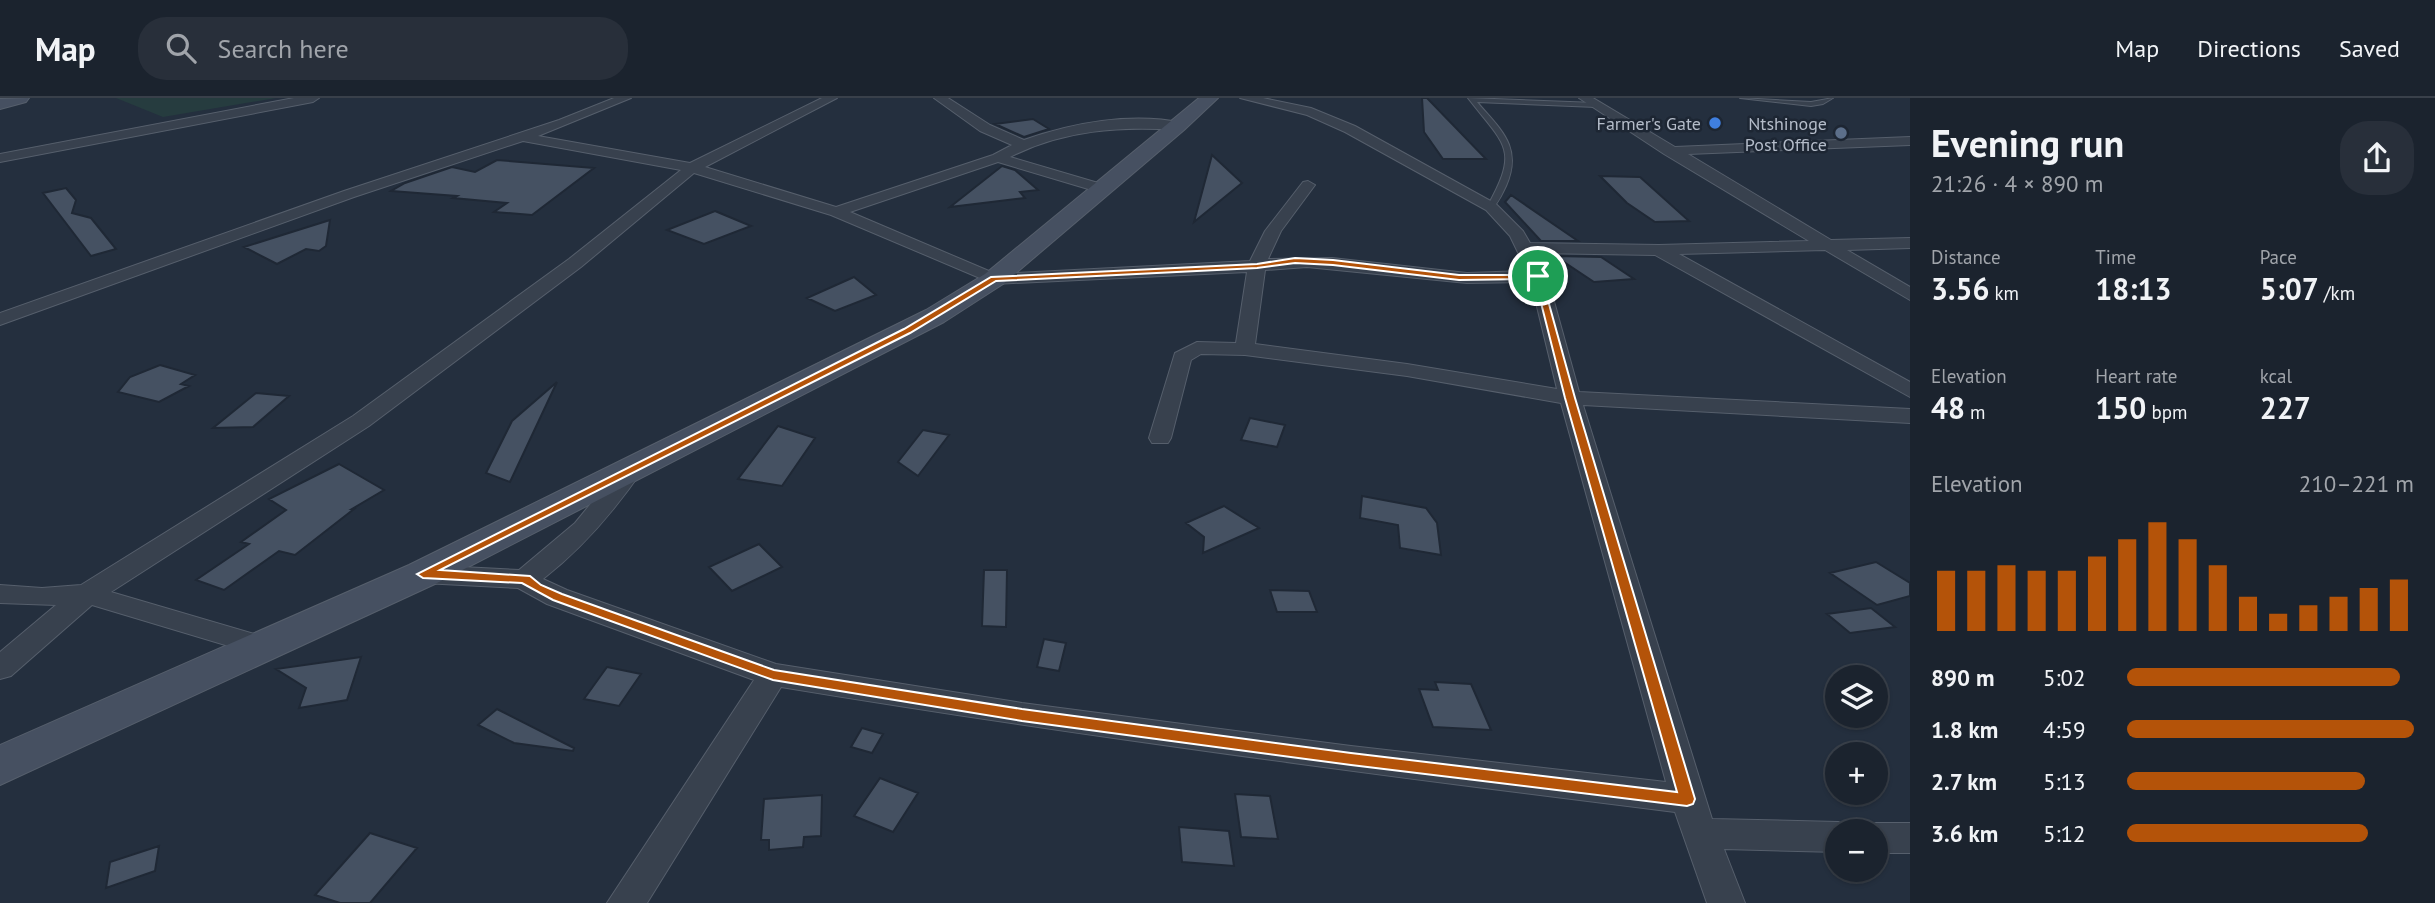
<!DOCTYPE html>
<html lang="en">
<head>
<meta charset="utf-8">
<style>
  :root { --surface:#1b232e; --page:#282f3a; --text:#f1f3f6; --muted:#a0a4aa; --line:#39404a; --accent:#b45309 }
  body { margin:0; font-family:"PT Sans",sans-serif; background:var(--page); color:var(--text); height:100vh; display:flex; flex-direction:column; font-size:26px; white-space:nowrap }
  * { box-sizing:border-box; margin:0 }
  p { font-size:23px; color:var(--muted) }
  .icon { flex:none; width:38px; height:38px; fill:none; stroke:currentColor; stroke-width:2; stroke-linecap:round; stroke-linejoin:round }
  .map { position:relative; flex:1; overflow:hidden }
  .details { display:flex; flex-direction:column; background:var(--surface); width:525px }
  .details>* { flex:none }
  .tools { position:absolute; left:1825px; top:567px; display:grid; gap:14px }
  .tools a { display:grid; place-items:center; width:63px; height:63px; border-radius:50%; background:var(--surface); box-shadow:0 2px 5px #0004,0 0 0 2px var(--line); font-size:35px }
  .pin { position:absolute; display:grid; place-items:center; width:60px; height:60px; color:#fff; margin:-30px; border:4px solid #fff; border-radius:50%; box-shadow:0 2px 7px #0007 }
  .round { display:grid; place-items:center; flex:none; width:74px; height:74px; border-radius:28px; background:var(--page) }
  .overview { display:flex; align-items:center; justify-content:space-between; height:119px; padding:0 21px }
  h1 { font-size:38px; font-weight:700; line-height:52px }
  .metrics { display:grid; grid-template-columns:repeat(3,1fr); gap:10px; height:119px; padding:7px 21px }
  .metrics div { display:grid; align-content:center }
  .metrics b { font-size:30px; font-weight:700 }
  .metrics small { font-size:19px; font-weight:400 }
  .metrics p { font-size:19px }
  .chart { height:196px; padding:14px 21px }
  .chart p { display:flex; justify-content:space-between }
  .chart svg { width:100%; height:126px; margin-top:7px; stroke:var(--accent); stroke-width:6 }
  ul { padding:0 21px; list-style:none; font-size:23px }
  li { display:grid; grid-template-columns:112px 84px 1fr; align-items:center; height:52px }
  li i { height:18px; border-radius:9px; background:var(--accent) }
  header { display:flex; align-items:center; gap:42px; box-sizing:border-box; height:98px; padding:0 35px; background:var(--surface); border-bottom:2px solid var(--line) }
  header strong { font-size:33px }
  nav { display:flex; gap:38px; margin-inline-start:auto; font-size:24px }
  .search { width:490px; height:63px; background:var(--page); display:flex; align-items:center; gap:18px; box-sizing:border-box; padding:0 24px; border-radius:28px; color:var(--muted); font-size:26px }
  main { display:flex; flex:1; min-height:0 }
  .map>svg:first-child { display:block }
  .green { fill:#263c3f }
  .building { fill:#455162; stroke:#1f2835; stroke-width:2 }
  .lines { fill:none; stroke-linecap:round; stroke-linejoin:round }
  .lane-casing { stroke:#565f6c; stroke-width:2 }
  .street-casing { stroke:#565f6c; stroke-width:2 }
  .secondary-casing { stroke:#565f6c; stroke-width:2 }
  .lane { fill:#38414e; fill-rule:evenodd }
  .street { fill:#38414e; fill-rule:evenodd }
  .secondary { fill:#465061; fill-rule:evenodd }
  .route { fill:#b45309; stroke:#fff; stroke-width:2; fill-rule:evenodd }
  .shop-dot { fill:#3f7fe0; stroke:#1d2633; stroke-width:2.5 }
  .service-dot { fill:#5c6f8a; stroke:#1d2633; stroke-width:2.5 }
  .labels { text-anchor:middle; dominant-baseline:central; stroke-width:5; stroke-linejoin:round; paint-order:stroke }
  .far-poi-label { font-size:18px; fill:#b4bcc9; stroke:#1d2633; text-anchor:end }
</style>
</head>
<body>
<header>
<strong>Map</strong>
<div class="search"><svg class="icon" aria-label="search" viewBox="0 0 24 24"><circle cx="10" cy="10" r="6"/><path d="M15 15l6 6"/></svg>Search here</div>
<nav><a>Map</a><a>Directions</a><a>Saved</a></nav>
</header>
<main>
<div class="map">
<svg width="1910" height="805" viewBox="0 0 1910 805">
  <rect width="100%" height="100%" fill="#242f3e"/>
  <!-- green -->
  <path class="green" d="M116 0H276L163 19Z"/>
  <!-- building -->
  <path class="building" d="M1422 0H1427L1486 61H1443L1424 34Z
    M1033 21 1049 31 1024 39 995 26Z
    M1212 57 1242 85 1194 124Z
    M497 62 594 70 532 117 494 114 507 105 453 100 457 98 391 93 405 85 452 69 475 74Z
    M1002 68 1015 72 1038 92 1020 94 1025 100 950 109Z
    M1600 78 1640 79 1689 123 1655 124 1627 105Z
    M66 90 76 102 72 115 91 120 116 151 91 158 43 95Z
    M1511 97 1578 143H1541L1505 104Z
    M715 113 751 128 704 146 667 132Z
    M330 122 326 148 319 153 306 151 277 166 244 149Z
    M1555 158 1601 159 1634 181 1594 184Z
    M854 179 876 197 835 213 807 200Z
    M160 267 195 277 181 286 189 288 159 304 118 294 130 279Z
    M557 284 510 384 486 375 512 323Z
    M256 295 289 298 253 329 213 330Z
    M1250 320 1285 327 1277 349 1241 342Z
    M778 328 815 340 782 388 738 381Z
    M923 332 949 337 918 378 898 364Z
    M339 366 384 392 352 411H354L295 457 279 453 224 492 196 482 249 446 241 444 286 412 269 401Z
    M1362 398 1426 410 1437 425 1441 457 1400 450 1398 427 1360 420Z
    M1224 408 1259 430 1203 455 1204 439 1186 425Z
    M759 446 782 469 732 493 709 469Z
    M1876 464 1910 485V498L1877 507 1830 475Z
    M984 472H1007L1006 529 982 528Z
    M1270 492 1309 493 1317 514H1277Z
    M1871 510 1895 529 1850 535 1827 516Z
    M1044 541 1066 545 1059 573 1037 569Z
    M361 559 347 602 299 610 306 590 276 571Z
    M607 569 641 576 619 608 584 601Z
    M1435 584 1471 586 1491 632 1433 629 1419 591 1438 592Z
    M497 611 574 650 573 653 514 645 478 627Z
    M862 630 883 636 872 655 851 649Z
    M880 680 918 695 893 734 854 718Z
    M1235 696 1270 698 1278 741 1241 739Z
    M822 697 821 738 804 739 803 749 769 752V742H761L764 701Z
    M1179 729 1229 733 1234 768 1182 764Z
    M370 735 417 750 370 805H340L315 797Z
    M159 748 155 773 106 790 110 764Z"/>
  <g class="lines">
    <defs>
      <path id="lane" d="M1468 0 1596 5 1599 7 1596 9 1477 4C1501 32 1523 49 1506 88 1502 96 1498 106 1491 111L1487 109C1520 50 1505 48 1468 0Z
        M1740 0 1811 4 1833 0 1823 6 1811 8Z"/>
      <path id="street" d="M294 0H319L313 4 0 64V56Z
        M614 0H631L538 38 690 65 822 0H837L705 69 836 109 993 57 1012 47 980 33 934 0H948L990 27 1024 42C1072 25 1131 14 1183 25L1184 28 1178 32C1120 28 1063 32 1010 59L1105 87 1107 90 1105 93H1095L998 64 850 114 996 176 1250 163 1265 133 1303 84 1308 83 1315 87 1281 133 1268 161 1332 160 1467 175 1527 173 1510 138 1486 112 1345 34 1307 17 1240 0H1263L1311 10 1355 28 1496 106 1523 133 1530 145 1659 147 1809 143 1664 56 1579 0H1593L1675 49 1910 39V47L1688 56 1831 142 1910 140V150L1847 152 1910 189V202L1825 152 1679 156 1910 284V299L1655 157 1535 155 1547 178 1579 294 1910 311V325L1583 307 1712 721 1838 724 1850 728 1853 733H1838V754L1724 751 1745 805H1707L1675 714C1376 677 1078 638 781 589L647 805H607L754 582 547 506 518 490 423 485 414 482 410 476 414 470 423 467 519 472 575 425 624 365H640L644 370C615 412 584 449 543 481L567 492 776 566 1022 605 1351 648 1666 684 1561 305 1407 278 1245 257 1201 256 1191 262 1171 340 1168 345H1152L1149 340 1175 255 1197 244 1236 245 1247 174 994 186 831 117 694 75 581 169 369 328 111 494 275 542 280 549 275 556 265 559 92 507 11 578 0 581V554L56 507 0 505V487L42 490 81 487 353 318 569 161 681 72 523 43 354 99 0 227V215L344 93 559 22ZM1307 169 1467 185 1531 184 1557 291 1407 266 1255 246 1265 172Z
        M1876 725H1910V755H1876V733H1862L1864 729Z"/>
      <path id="secondary" d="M29 0 26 4 0 11V1Z
        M1199 0H1218L1184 32 1003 186 944 224 437 485 0 687V647L409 467 926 212 985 176Z"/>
    </defs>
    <!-- lane casing -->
    <use href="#lane" class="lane-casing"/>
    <!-- street casing -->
    <use href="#street" class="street-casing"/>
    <!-- secondary casing -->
    <use href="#secondary" class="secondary-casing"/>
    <!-- lane -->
    <use href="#lane" class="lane"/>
    <!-- street -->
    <use href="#street" class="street"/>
    <!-- secondary -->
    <use href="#secondary" class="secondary"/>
  </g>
  <!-- route -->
  <path class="route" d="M1295 160 1333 162 1459 177H1541L1575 300 1695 701 1693 706 1687 708 1351 667 1022 623 773 582 553 502 522 485 423 480 417 476 904 231 991 179 1257 166ZM1295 165 1333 167 1459 182 1535 181 1565 300 1677 694 1351 655 1022 611 774 572 562 496 541 487 530 478 440 472 910 235 996 183 1257 170Z"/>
  <!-- markers -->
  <circle class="shop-dot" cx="1715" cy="25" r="7"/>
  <circle class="service-dot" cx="1841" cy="35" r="7"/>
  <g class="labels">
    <!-- far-poi labels -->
    <g class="far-poi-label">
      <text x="1701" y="25">Farmer's Gate</text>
      <text x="1827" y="25">Ntshinoge<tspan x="1827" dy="21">Post Office</tspan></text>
    </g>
  </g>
</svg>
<div class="tools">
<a><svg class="icon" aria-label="layers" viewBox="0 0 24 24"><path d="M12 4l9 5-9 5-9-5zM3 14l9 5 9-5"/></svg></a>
<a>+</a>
<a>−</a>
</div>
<div class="pin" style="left:1538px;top:178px;background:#1e9e55"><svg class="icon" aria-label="arrive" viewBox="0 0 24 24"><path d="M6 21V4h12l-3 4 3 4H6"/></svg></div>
</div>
<section class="details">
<div class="overview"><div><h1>Evening run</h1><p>21:26 · 4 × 890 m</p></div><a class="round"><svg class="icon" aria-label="share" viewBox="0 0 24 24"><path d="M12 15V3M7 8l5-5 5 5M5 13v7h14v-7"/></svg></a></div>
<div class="metrics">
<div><p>Distance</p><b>3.56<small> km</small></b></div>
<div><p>Time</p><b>18:13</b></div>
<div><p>Pace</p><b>5:07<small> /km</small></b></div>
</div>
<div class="metrics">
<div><p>Elevation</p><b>48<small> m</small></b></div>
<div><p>Heart rate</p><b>150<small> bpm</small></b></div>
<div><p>kcal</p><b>227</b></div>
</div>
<div class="chart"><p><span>Elevation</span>210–221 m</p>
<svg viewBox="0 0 160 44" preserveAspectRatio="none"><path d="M5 44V23M15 44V23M25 44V21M35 44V23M45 44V23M55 44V18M65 44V12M75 44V6M85 44V12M95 44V21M105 44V32M115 44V38M125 44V35M135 44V32M145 44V29M155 44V26"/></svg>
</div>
<ul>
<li><b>890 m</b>5:02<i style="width:95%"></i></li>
<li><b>1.8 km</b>4:59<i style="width:100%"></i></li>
<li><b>2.7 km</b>5:13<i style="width:83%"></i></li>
<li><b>3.6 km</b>5:12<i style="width:84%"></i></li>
</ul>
</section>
</main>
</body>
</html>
